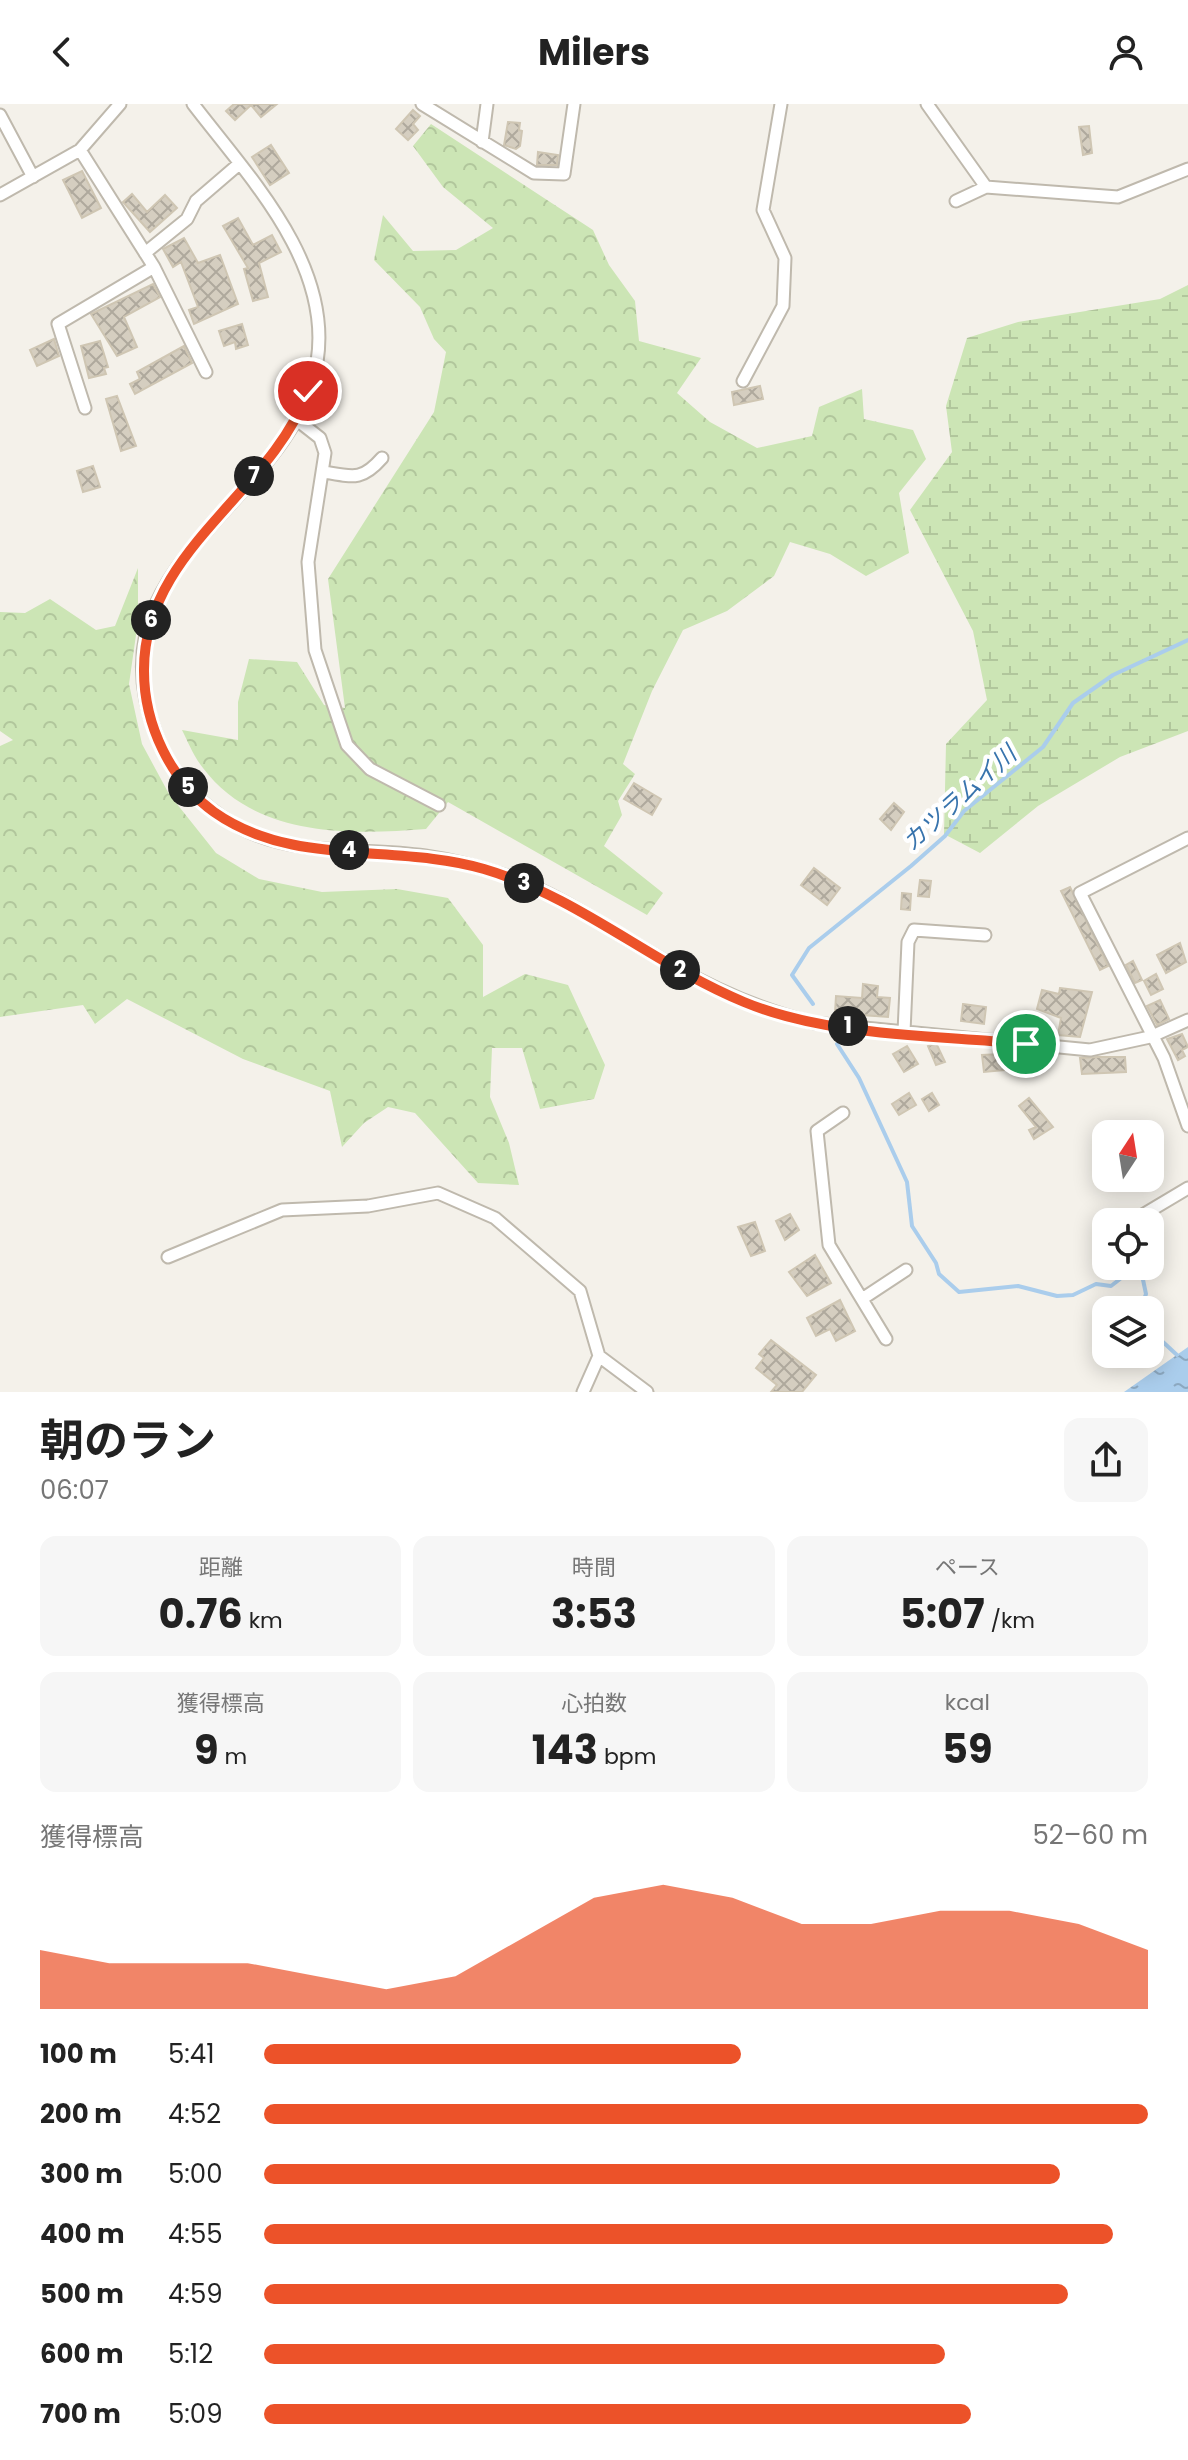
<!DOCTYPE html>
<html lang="ja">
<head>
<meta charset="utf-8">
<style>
  :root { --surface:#fff; --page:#f6f6f6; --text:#222; --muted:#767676; --accent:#ec5229 }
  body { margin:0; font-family:Poppins,"Noto Sans JP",sans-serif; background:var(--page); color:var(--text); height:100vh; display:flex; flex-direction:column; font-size:30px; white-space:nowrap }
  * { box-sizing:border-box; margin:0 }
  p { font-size:26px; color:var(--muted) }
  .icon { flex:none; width:44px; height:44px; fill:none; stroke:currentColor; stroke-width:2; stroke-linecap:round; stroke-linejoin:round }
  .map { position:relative; height:1288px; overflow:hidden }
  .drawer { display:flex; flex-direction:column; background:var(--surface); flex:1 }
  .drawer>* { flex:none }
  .needle { width:52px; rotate:12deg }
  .buttons { position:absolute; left:1092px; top:1016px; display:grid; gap:16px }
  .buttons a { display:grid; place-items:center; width:72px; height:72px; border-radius:16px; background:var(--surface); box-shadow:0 4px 20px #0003; font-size:40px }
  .pin { position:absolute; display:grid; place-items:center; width:68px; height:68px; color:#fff; margin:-34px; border:4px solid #fff; border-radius:50%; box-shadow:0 2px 8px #0007 }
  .km { position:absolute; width:40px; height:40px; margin:-20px; border-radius:50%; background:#222; color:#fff; font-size:22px; line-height:40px; text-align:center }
  .round { display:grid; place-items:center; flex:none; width:84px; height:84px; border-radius:16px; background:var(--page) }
  .headline { display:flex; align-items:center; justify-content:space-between; height:136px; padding:0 40px }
  h1 { font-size:44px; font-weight:700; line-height:60px }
  .figures { display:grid; grid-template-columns:repeat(3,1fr); gap:12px; height:136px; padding:8px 40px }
  .figures div { display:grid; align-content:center; border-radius:16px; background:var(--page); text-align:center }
  .figures b { font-size:40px; font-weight:700 }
  .figures small { font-size:22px; font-weight:400 }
  .figures p { font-size:22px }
  .chart { height:224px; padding:16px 40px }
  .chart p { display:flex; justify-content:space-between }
  .chart svg { width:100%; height:144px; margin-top:8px; fill:var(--accent); opacity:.7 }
  ul { padding:0 40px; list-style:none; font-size:26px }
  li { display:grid; grid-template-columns:128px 96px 1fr; align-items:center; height:60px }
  li i { height:20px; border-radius:10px; background:var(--accent) }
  header { display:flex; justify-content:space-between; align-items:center; height:104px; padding:0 40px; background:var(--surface); font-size:36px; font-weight:700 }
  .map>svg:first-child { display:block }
  .forest { fill:url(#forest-crowns) }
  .wetland { fill:url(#wetland-marsh) }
  .water { fill:url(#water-ripples) }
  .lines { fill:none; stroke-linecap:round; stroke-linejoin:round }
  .stream { stroke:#aacdec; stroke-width:4 }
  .building { fill:url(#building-cross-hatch); stroke:#cfc6b3; stroke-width:2 }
  .minor-casing { stroke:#bfb9ad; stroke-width:15 }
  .minor { stroke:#fff; stroke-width:11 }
  .route-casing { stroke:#fff; stroke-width:16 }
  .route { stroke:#ec5229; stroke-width:10 }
  .labels { text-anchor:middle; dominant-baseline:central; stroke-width:8; stroke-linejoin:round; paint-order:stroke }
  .water-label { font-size:24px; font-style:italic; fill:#3874ad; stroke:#fff }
</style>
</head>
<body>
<header><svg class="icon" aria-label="back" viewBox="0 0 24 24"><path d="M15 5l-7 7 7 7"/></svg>Milers<svg class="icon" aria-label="person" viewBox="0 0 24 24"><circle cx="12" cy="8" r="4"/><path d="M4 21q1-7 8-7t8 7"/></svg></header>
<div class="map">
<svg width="1188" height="1288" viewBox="0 0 1188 1288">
  <defs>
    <pattern id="forest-crowns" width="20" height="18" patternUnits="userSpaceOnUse" patternTransform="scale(2)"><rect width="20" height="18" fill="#cce5b5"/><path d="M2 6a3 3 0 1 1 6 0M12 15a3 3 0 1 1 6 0" fill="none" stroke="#b1c69c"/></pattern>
    <pattern id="wetland-marsh" width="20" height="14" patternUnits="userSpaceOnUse" patternTransform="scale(2)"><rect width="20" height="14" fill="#cce5b5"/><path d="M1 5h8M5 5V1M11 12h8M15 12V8" fill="none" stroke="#b1c69c"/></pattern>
    <pattern id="water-ripples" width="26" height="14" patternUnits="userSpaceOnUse" patternTransform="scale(2)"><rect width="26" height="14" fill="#aacdec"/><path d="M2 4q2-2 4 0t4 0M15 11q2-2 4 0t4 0" fill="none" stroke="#8ca8c0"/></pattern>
    <pattern id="building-cross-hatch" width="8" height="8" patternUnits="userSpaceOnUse" patternTransform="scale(2)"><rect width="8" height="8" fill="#d5cec0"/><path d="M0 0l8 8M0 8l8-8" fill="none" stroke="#afa99d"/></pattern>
  </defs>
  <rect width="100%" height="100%" fill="#f4f1ea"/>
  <!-- forest -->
  <path class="forest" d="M431 20 593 126 609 161 635 197 639 237 701 254 677 289 710 318 757 344 812 332 819 303 862 285 864 315 913 326 926 355 899 389 909 449 866 472 830 450 790 438 774 472 727 507 683 526 652 587 623 660 635 670 618 697 622 711 604 742 663 789 647 811 448 698 426 725C348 731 255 733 203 664 194 653 188 638 182 626L238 636V598L249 555 297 558 324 601 345 604 328 475 434 308 446 248 434 235 420 203 374 156 383 111 413 147 456 146 493 124 443 83 413 42Z
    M138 464V517L129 580 142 640 169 690 216 749 259 775 322 788 397 785 448 794 483 841V893L525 870 568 881 605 961 594 995 540 1005 522 944H492L490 993 509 1039 519 1081 478 1079 415 1009 388 1003 364 1019 342 1043 330 987 243 955 127 895 95 920 83 901 0 913V642L13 636 0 627V508L25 509 50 495 96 526 115 522Z"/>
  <!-- wetland -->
  <path class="wetland" d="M1188 181V627L1120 653 1038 702 980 749 944 730 946 640 987 596 973 527 910 406 952 348 946 302 967 234 1018 218 1160 195Z"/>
  <!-- water -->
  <path class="water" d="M1188 1243V1288H1124Z"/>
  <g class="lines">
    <!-- stream -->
    <path class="stream" d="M813 900 792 871 809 844 911 762 945 732 964 707 1043 643 1073 599 1113 571 1188 536
      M837 940 859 974 907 1078 912 1122 936 1159 939 1170 959 1188 1018 1182 1057 1192 1073 1191 1096 1180 1111 1182 1129 1168 1142 1171 1146 1190 1140 1206
      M1150 1226 1177 1251"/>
  </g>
  <!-- building -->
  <path class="building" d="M234 0H277L261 13 251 1 235 16 226 7Z
    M413 6 420 12 413 20 418 26 408 36 396 25Z
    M508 18 520 19 519 26 522 27 520 42 516 45 504 41Z
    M1089 22 1092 49 1083 51 1079 23Z
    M271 41 289 69 270 81 252 53Z
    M538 48 558 51 557 61H537Z
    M82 67 101 104 82 114 63 76Z
    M132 90 147 108 165 91 177 104 150 128 123 98Z
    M238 114 253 141 272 131 281 148 259 159 268 193 253 197 244 165 248 164 223 122Z
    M184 134 198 159 220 151 238 200 194 220 189 206 198 203 181 158 173 163 163 145Z
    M153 180 160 193 124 213 137 243 117 252 91 210Z
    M242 220 248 241 236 245 235 238 224 242 219 227Z
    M54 235 59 252 37 262 30 246Z
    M100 237 108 263 104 264 106 270 89 274 81 242Z
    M184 242 192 259 135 290 130 280 140 275 137 268Z
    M760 282 763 295 734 301 732 288Z
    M117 292 136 342 121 347 106 295Z
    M93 362 100 383 83 388 77 367Z
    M634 679 661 695 652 711 624 695Z
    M894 699 904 708 891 726 880 715Z
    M814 764 840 784 827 801 801 781Z
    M920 776 931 777 929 793 918 792Z
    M1070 783 1108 862 1100 866 1061 787Z
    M902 789 911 790 910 806 901 805Z
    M1180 839 1186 858 1166 869 1157 851Z
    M1133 857 1142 876 1135 879 1126 861Z
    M1156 870 1163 885 1151 891 1144 877Z
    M863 880 878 882 877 893 890 894 888 913 835 909 836 892 862 894Z
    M1060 884 1092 888 1080 933 1058 931 1061 914 1037 905 1042 886 1059 890Z
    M1160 896 1169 915 1157 921 1147 902Z
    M963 900 986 903 984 920 961 917Z
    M1182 930 1188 943 1182 946 1185 952 1178 956 1167 935Z
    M936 939 945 958 936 961 928 942Z
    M907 942 918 960 904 968 893 950Z
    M1002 950 1004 966 984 968 982 951Z
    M1098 953H1125L1126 968 1082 970 1080 954Z
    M909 989 916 1001 899 1011 892 1000Z
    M932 989 939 1001 929 1007 922 995Z
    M1029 994 1053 1023 1034 1035 1029 1026 1036 1023 1019 1002Z
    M790 1110 799 1126 785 1136 776 1117Z
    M755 1118 765 1147 751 1152 738 1123Z
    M815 1151 831 1179 807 1192 789 1168Z
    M840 1196 855 1227 836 1237 830 1225 816 1232 807 1214Z
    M771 1236 816 1271 802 1288H771L777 1281 756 1264 764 1254 759 1250Z"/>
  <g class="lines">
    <defs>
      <path id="minor" d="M193 0C248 72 333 159 317 258 292 401 88 456 156 630 172 673 203 705 243 725 299 753 365 743 425 752 453 756 483 764 510 773 568 794 618 832 672 861 718 887 763 907 814 919L1090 946 1150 933 1188 916
        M422 0 534 69 564 70 574 0
        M927 0 986 83
        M0 11 33 73
        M482 38 487 0
        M80 46 154 163 206 268
        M0 91 80 46 120 0
        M956 97 986 83 1118 93 1188 65
        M145 149 187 115 196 97 239 60
        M743 277 783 202 785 154 763 106 781 0
        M85 304 58 220 154 163
        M297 316 320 334 325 349 308 458 315 546 347 641 370 665 439 701
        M324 368C353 373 362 377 382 354
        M1188 734 1080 789 1164 954 1188 1022
        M904 928 908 838 914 826 985 831
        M843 1009 817 1027 829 1141 886 1235
        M1131 1118 1188 1084
        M168 1153 282 1106 368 1102 438 1089 495 1114 580 1187 599 1252 647 1288
        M862 1195 906 1166
        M583 1288 599 1252"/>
    </defs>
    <!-- minor casing -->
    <use href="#minor" class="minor-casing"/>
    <!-- minor -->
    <use href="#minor" class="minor"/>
  </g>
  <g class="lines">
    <defs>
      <path id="route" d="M308 287C270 391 143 446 144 567 144 621 171 677 214 708 293 764 396 739 484 765 579 793 654 861 744 898 828 933 936 931 1026 940"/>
    </defs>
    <!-- route casing -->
    <use href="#route" class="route-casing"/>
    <!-- route -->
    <use href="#route" class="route"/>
  </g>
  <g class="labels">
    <!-- water labels -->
    <g class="water-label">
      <text transform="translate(959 694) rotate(-42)">カツラムイ川</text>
    </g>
  </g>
</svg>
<div class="buttons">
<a><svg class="needle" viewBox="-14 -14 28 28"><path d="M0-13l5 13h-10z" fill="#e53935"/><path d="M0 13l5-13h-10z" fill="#767676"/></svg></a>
<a><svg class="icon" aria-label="locate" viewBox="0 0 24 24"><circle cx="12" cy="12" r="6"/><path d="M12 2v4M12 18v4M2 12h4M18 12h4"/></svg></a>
<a><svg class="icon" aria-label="layers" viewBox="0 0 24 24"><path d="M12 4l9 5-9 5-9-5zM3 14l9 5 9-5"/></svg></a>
</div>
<div class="pin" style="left:1026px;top:940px;background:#1e9e55"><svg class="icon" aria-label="arrive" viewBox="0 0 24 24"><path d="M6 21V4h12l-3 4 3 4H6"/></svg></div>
<div class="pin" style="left:308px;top:287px;background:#d93025"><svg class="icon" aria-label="check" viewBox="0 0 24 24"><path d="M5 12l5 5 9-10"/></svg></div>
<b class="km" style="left:848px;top:922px">1</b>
<b class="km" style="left:680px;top:866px">2</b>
<b class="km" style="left:524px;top:779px">3</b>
<b class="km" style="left:349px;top:746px">4</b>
<b class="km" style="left:188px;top:683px">5</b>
<b class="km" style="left:151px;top:516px">6</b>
<b class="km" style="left:254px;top:372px">7</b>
</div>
<section class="drawer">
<div class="headline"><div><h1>朝のラン</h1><p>06:07</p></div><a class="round"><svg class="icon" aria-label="share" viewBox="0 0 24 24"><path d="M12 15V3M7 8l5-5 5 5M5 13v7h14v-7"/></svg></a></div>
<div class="figures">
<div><p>距離</p><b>0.76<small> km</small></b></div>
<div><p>時間</p><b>3:53</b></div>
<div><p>ペース</p><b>5:07<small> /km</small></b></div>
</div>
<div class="figures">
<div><p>獲得標高</p><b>9<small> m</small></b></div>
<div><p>心拍数</p><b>143<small> bpm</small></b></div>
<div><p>kcal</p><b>59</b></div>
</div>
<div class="chart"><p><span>獲得標高</span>52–60 m</p>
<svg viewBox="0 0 160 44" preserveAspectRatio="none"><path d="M0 44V26L10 30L20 30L30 30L40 34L50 38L60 34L70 22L80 10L90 6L100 10L110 18L120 18L130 14L140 14L150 18L160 26V44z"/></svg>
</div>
<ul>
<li><b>100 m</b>5:41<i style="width:54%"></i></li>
<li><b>200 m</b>4:52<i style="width:100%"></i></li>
<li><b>300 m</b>5:00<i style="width:90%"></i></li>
<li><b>400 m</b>4:55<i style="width:96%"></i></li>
<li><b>500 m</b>4:59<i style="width:91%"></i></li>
<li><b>600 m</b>5:12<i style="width:77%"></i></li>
<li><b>700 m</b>5:09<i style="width:80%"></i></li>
</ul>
</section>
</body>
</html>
